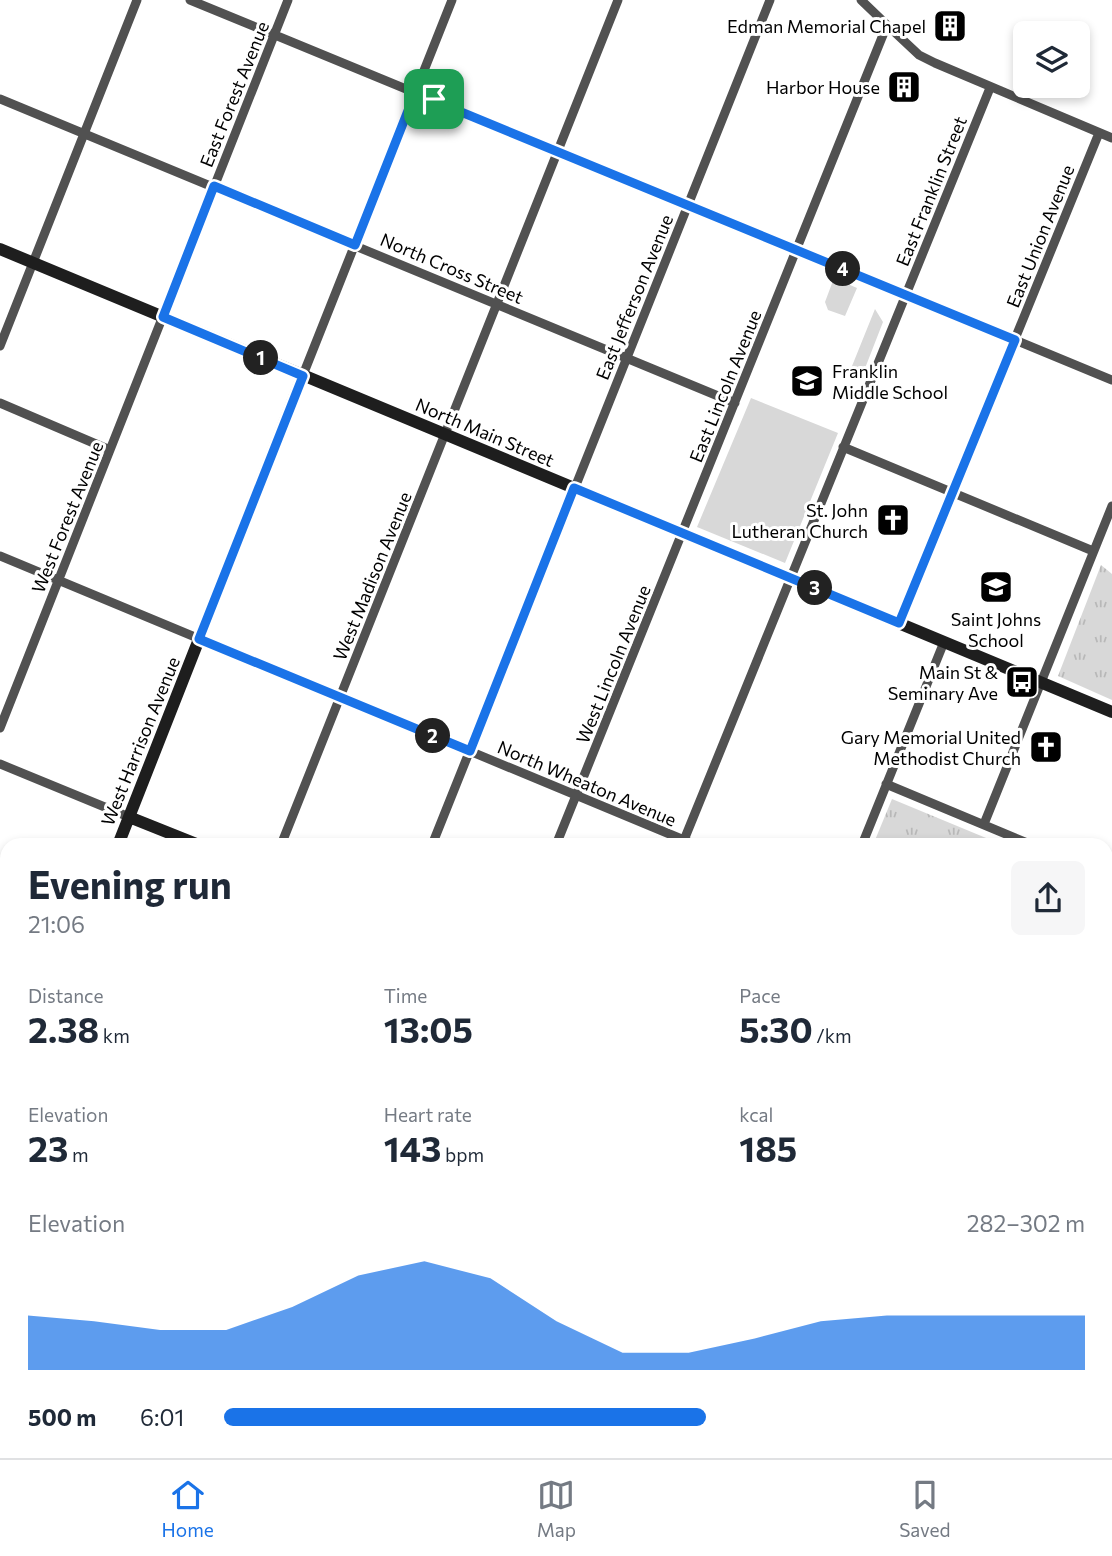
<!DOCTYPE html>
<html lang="en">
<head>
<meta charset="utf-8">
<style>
  :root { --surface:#fff; --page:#f6f6f7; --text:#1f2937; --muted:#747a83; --line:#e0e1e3; --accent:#1a73e8 }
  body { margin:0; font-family:Commissioner,sans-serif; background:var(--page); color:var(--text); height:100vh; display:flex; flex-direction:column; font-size:26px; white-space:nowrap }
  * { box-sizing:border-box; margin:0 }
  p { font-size:23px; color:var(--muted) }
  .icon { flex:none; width:38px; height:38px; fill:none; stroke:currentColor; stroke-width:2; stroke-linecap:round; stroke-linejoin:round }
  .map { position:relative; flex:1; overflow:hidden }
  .sheet { position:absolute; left:0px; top:838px; width:1113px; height:621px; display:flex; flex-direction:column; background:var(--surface); border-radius:21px 21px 0 0; box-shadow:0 4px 10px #0003 }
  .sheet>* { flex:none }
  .controls { position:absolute; left:1013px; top:21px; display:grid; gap:14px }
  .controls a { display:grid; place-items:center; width:77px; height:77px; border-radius:10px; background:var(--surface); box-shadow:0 4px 10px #0003; font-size:35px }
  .pin { position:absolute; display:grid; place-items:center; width:60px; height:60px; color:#fff; margin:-30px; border-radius:14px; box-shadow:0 4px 10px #0006 }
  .km { position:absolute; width:35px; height:35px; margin:-18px; border-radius:50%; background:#222; color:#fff; font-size:19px; line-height:35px; text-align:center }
  .round { display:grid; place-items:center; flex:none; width:74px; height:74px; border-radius:10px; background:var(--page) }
  .headline { display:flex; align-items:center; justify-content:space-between; height:119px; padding:0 28px }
  h1 { font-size:38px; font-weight:700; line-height:52px }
  .stats { display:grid; grid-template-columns:repeat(3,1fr); gap:10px; height:119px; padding:7px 28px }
  .stats div { display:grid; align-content:center }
  .stats b { font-size:35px; font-weight:700 }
  .stats small { font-size:19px; font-weight:400 }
  .stats p { font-size:19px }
  .chart { height:196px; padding:14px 28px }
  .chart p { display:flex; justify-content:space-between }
  .chart svg { width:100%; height:126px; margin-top:7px; fill:var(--accent); opacity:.7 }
  ul { padding:0 28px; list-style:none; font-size:23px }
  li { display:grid; grid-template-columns:112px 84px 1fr; align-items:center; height:52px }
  li i { height:18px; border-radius:9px; background:var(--accent) }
  .tabs { display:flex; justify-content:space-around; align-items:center; height:98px; border-top:2px solid var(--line); background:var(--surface); font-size:19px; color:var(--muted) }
  .tabs a { display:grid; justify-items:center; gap:4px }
  .tabs .active { color:var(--accent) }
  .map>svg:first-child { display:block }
  .grass { fill:#d8d8d8 }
  .park { fill:url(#park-tufts) }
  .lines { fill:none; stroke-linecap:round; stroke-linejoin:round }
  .street { stroke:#515151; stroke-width:9 }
  .secondary { stroke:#1e1e1e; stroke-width:12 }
  .rail { stroke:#000; stroke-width:2.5; stroke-dasharray:10 3.5 2 3.5; stroke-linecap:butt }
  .route-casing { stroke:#fff; stroke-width:14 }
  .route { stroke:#1a73e8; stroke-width:9 }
  .labels { text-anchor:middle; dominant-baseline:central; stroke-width:6; stroke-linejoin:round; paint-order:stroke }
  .poi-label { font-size:18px; fill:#000; stroke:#fff; text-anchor:end }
  .street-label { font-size:18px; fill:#000; stroke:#fff }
</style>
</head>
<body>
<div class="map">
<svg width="1112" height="1458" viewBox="0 0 1112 1458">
  <defs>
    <pattern id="park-tufts" width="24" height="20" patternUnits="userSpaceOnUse" patternTransform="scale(1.75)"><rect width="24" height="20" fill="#d8d8d8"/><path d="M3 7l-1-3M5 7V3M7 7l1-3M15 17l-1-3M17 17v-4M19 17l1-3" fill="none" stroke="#b8b8b8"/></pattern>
  </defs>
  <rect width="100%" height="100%" fill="#fff"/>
  <!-- grass -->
  <path class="grass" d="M834 278 857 288 845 316 828 310 825 302Z
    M875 309 883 322 862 376 850 371Z
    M751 398 838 433 785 563 697 527Z"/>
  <!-- park -->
  <path class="park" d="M1101 565 1112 574V700L1058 676Z
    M892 799 1003 845H873Z"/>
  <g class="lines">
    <!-- street -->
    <path class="street" d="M190 0 1112 380
      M887 25 919 55 935 63 1112 138
      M0 99 735 403
      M0 346 137 0
      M303 375 452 0
      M0 403 110 450
      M843 447 1093 551
      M0 556 696 845
      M899 623 1099 133
      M0 728 288 0
      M0 764 129 817
      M886 784 1032 845
      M984 824 1112 506
      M281 845 618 0
      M432 845 770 0
      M556 845 887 25 861 0
      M682 845 990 88
      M862 845 944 642
      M1106 877 1112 879
      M0 940 7 943
      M1106 1054 1112 1056
      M5 1298 7 1299
      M43 1452V1458
      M378 1452 392 1458
      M807 1452 820 1458
      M176 1458 181 1452
      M314 1458 317 1452
      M430 1458 433 1452
      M584 1458 586 1452
      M736 1458 738 1452"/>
    <!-- secondary -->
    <path class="secondary" d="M0 249 1112 712
      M129 817 199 845
      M118 845 303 375
      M1106 907 1112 892
      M0 1123 7 1121
      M1106 1220 1112 1222
      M1106 1350 1112 1335
      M886 1458 888 1452
      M1049 1458 1053 1452"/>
    <!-- rail -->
    <path class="rail" d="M1106 1424 1112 1415
      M1076 1458 1080 1452"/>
  </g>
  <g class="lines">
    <defs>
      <path id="route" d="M415 93 1015 340 899 623 574 488 470 751 199 639 303 376 163 317 214 186 355 245Z"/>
    </defs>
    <!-- route casing -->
    <use href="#route" class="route-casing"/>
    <!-- route -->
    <use href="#route" class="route"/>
  </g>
  <!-- icons -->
  <defs>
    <symbol id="building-square" viewBox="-11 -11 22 22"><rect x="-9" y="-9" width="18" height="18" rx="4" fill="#000" stroke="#fff"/><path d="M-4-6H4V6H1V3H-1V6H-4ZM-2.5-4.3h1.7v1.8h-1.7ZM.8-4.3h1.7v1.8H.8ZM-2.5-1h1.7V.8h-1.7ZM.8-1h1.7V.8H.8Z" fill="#fff"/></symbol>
    <symbol id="school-square" viewBox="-11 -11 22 22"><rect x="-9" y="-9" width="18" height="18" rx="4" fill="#000" stroke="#fff"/><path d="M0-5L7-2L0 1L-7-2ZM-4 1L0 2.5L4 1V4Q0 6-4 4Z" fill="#fff"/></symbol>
    <symbol id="church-square" viewBox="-11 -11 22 22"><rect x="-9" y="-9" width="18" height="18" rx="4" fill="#000" stroke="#fff"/><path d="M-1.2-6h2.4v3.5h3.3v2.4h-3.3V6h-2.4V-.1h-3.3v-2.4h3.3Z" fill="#fff"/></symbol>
    <symbol id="bus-square" viewBox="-11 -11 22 22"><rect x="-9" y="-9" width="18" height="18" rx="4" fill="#000" stroke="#fff"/><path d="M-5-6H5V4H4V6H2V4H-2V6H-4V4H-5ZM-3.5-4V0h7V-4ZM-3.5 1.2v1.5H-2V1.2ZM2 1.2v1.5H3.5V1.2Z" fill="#fff"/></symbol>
  </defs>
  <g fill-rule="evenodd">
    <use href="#building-square" x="931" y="7" width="38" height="38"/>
    <use href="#building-square" x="885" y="68" width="38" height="38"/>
    <use href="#school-square" x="788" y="362" width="38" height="38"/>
    <use href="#church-square" x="874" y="501" width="38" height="38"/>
    <use href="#school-square" x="977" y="568" width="38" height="38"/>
    <use href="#bus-square" x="1003" y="663" width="38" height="38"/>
    <use href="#church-square" x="1027" y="728" width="38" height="38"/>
  </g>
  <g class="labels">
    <!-- poi labels -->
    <g class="poi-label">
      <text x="926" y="26">Edman Memorial Chapel</text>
      <text x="880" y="87">Harbor House</text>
      <text x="832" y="371" text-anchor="start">Franklin<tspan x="832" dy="21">Middle School</tspan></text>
      <text x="868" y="510">St. John<tspan x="868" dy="21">Lutheran Church</tspan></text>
      <text x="996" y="619" text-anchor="middle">Saint Johns<tspan x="996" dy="21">School</tspan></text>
      <text x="998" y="672">Main St &amp;<tspan x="998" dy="21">Seminary Ave</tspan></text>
      <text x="1021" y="737">Gary Memorial United<tspan x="1021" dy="21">Methodist Church</tspan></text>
    </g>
    <!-- street labels -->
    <g class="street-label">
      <text transform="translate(234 94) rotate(-68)">East Forest Avenue</text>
      <text transform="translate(931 191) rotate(-68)">East Franklin Street</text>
      <text transform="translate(1040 236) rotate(-68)">East Union Avenue</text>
      <text transform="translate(452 268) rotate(23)">North Cross Street</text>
      <text transform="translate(634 297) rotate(-68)">East Jefferson Avenue</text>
      <text transform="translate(725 386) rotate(-68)">East Lincoln Avenue</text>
      <text transform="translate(485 432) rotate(23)">North Main Street</text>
      <text transform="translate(67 517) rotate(-68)">West Forest Avenue</text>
      <text transform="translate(372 576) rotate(-68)">West Madison Avenue</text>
      <text transform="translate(613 664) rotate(-68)">West Lincoln Avenue</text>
      <text transform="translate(140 741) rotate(-68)">West Harrison Avenue</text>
      <text transform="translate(587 783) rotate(23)">North Wheaton Avenue</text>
    </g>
  </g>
</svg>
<div class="controls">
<a><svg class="icon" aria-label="layers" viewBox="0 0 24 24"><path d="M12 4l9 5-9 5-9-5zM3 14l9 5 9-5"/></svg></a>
</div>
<div class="pin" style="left:434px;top:99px;background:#1e9e55"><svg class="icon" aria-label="arrive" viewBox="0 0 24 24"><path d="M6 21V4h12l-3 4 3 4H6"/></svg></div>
<b class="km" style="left:261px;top:358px">1</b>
<b class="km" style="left:433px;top:736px">2</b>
<b class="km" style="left:815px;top:588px">3</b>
<b class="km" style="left:843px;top:269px">4</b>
<section class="sheet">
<div class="headline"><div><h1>Evening run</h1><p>21:06</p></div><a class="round"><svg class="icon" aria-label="share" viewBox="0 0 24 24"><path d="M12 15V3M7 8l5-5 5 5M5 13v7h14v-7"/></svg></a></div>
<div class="stats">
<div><p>Distance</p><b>2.38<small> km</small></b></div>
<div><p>Time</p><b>13:05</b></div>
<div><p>Pace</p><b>5:30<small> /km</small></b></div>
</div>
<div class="stats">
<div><p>Elevation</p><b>23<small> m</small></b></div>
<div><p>Heart rate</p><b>143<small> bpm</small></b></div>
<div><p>kcal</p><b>185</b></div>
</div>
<div class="chart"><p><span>Elevation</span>282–302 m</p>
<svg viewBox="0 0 160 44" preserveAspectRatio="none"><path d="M0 44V25L10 27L20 30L30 30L40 22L50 11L60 6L70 12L80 27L90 38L100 38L110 33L120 27L130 25L140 25L150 25L160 25V44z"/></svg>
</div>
<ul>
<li><b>500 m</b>6:01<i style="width:56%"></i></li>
</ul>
</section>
</div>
<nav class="tabs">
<a class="active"><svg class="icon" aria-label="home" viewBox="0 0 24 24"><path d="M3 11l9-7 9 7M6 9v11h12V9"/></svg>Home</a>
<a><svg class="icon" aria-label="map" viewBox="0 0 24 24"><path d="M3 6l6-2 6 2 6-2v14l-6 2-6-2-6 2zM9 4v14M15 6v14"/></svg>Map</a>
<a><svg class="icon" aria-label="saved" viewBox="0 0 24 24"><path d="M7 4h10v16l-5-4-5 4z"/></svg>Saved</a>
</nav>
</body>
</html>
